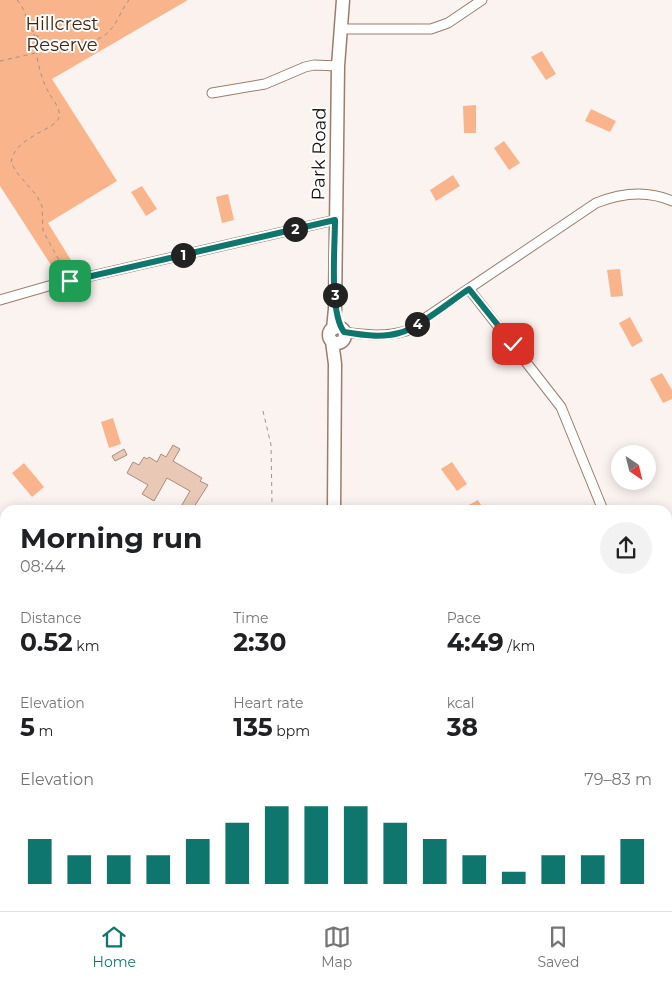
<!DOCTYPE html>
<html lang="en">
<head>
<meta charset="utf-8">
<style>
  :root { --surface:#fff; --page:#f2f2f2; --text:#202124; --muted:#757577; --line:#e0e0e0; --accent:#0f766e }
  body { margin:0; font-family:Montserrat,sans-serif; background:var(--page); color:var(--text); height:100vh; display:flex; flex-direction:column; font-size:19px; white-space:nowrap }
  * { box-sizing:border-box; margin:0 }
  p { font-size:16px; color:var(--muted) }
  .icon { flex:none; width:28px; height:28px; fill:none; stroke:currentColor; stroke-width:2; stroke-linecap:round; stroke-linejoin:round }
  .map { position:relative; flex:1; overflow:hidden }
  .sheet { position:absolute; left:0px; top:505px; width:672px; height:406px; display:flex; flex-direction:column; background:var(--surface); border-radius:15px 15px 0 0; box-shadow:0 2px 12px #0003 }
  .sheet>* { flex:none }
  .needle { width:32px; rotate:145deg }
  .fabs { position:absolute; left:611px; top:445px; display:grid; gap:10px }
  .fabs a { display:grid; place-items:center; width:45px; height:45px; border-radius:50%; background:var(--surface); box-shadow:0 2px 12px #0003; font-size:25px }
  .pin { position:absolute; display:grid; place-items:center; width:42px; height:42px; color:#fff; margin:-21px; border-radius:10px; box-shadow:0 2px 8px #0006 }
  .km { position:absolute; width:25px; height:25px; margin:-12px; border-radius:50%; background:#222; color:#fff; font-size:14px; line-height:25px; text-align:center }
  .round { display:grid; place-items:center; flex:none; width:52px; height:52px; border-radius:26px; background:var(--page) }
  .head { display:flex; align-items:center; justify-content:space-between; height:85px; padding:0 20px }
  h1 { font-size:28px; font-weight:700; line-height:38px }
  .metrics { display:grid; grid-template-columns:repeat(3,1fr); gap:8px; height:85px; padding:5px 20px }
  .metrics div { display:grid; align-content:center }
  .metrics b { font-size:25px; font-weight:700 }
  .metrics small { font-size:14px; font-weight:400 }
  .metrics p { font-size:14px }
  .chart { height:140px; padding:10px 20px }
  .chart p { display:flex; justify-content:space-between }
  .chart svg { width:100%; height:90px; margin-top:5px; stroke:var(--accent); stroke-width:6 }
  .tab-bar { display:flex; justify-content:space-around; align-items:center; height:70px; border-top:1px solid var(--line); background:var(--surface); font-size:14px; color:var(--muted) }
  .tab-bar a { display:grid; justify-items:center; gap:2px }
  .tab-bar .on { color:var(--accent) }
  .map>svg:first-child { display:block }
  .green { fill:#f9b48c }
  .building { fill:#e9c9b6; stroke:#aa8c7a }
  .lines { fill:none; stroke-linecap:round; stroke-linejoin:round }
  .street-casing { stroke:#9a7d6c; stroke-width:11 }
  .secondary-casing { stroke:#9a7d6c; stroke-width:15 }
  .path { stroke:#9b938f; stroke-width:1; stroke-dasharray:4 4; stroke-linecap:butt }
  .street { stroke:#fff; stroke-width:9 }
  .secondary { stroke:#fff; stroke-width:12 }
  .route-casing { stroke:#fff; stroke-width:10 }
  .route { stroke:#0f766e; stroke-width:6 }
  .labels { text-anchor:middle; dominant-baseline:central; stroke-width:4; stroke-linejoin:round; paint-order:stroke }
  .park-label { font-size:18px; fill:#44220b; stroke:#fff }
  .street-label { font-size:18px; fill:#160b06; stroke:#fff }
</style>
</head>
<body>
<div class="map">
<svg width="672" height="911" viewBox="0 0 672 911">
  <rect width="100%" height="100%" fill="#faf3f0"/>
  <!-- green -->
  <path class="green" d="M0 0H188L52 79 117 181 48 223 79 273 60 279 0 186Z
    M542 51 556 74 546 80 531 57Z
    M476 105V133H464L463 106Z
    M591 109 616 121 610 132 585 121Z
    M504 141 520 163 509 170 494 148Z
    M453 175 460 186 436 201 430 190Z
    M142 186 157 209 146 216 131 192Z
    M228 194 234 220 222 223 216 197Z
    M620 269 623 296 611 297 607 270Z
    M630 317 643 341 632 347 619 323Z
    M662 373 672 390V399L663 403 650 379Z
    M113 418 121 444 109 448 101 422Z
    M452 462 467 484 457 491 441 469Z
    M24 463 44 487 32 497 12 473Z
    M478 500 484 510H469L467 506Z
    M669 798 672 799V829L668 827Z"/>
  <!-- building -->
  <path class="building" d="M173 445 180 449 173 461 202 478 200 481 208 485 192 510H179L190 491 167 478 154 501 142 494 148 485 127 473 133 462 139 465 144 457 147 459 149 457 157 462 161 454 166 457Z
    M124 449 127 455 115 461 112 456Z"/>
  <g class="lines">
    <defs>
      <path id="street" d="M340 29H431L448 23 482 0
        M212 93 265 84 305 67 314 65 338 66
        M469 289 561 407 603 510
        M0 300 52 285 335 220
        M344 332C365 335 386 337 406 331L596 203C621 193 647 190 672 201
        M668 623 672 628
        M0 637 5 641
        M0 879 5 877
        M130 906 131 911
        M609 906 620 911"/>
      <path id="secondary" d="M329 335a8 8 0 1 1 16 0a8 8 0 1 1-16 0Z
        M333 329 335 309 338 66 343 0
        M332 341 335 364 334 510
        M386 906 388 911
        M373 911 374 906"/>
    </defs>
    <!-- street casing -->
    <use href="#street" class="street-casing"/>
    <!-- secondary casing -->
    <use href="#secondary" class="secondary-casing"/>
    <!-- path -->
    <path class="path" d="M17 0C27 10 25 24 35 34 46 47 92 46 105 35 117 26 120 11 129 0
      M34 34C36 53 39 76 49 93 53 100 61 109 59 117 57 130 14 136 11 163L18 174 37 196 42 206 43 231 66 273
      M0 61 36 53
      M263 411 271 445 272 503 270 510
      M350 906V911"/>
    <!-- street -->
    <use href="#street" class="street"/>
    <!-- secondary -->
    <use href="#secondary" class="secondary"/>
  </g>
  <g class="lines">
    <defs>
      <path id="route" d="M70 281 335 220C335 247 329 312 344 332 362 335 382 338 399 333 417 329 452 300 469 289L513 344"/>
    </defs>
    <!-- route casing -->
    <use href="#route" class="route-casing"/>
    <!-- route -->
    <use href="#route" class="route"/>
  </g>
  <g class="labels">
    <!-- park labels -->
    <g class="park-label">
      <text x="62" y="24">Hillcrest<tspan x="62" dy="21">Reserve</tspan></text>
    </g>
    <!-- street labels -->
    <g class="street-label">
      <text transform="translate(319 154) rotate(-89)">Park Road</text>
    </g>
  </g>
</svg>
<div class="fabs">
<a><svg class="needle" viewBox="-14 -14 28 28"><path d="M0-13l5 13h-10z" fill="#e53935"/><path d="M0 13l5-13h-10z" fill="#757577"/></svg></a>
</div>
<div class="pin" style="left:70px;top:281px;background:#1e9e55"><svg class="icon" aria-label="arrive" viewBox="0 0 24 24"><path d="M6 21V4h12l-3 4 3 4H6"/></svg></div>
<div class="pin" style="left:513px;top:344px;background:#d93025"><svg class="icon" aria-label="check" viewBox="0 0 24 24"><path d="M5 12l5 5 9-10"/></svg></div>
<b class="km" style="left:183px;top:255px">1</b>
<b class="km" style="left:295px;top:229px">2</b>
<b class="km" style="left:335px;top:295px">3</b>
<b class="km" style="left:417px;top:324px">4</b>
<section class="sheet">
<div class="head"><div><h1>Morning run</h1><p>08:44</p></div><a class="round"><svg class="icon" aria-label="share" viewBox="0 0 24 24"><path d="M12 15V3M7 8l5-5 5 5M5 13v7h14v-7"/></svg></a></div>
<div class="metrics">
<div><p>Distance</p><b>0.52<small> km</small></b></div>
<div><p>Time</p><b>2:30</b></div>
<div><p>Pace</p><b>4:49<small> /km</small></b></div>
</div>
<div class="metrics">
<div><p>Elevation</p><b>5<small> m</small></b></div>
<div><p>Heart rate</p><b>135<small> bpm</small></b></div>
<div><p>kcal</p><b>38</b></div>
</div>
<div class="chart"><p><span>Elevation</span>79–83 m</p>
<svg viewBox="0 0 160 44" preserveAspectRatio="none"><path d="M5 44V22M15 44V30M25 44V30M35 44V30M45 44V22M55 44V14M65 44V6M75 44V6M85 44V6M95 44V14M105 44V22M115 44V30M125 44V38M135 44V30M145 44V30M155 44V22"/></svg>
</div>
</section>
</div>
<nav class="tab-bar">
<a class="on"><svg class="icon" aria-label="home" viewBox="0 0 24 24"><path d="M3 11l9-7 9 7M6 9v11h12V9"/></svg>Home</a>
<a><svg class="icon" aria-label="map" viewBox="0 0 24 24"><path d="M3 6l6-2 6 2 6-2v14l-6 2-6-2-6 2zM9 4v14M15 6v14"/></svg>Map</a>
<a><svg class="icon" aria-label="saved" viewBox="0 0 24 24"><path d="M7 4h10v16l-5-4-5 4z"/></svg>Saved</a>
</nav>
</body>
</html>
